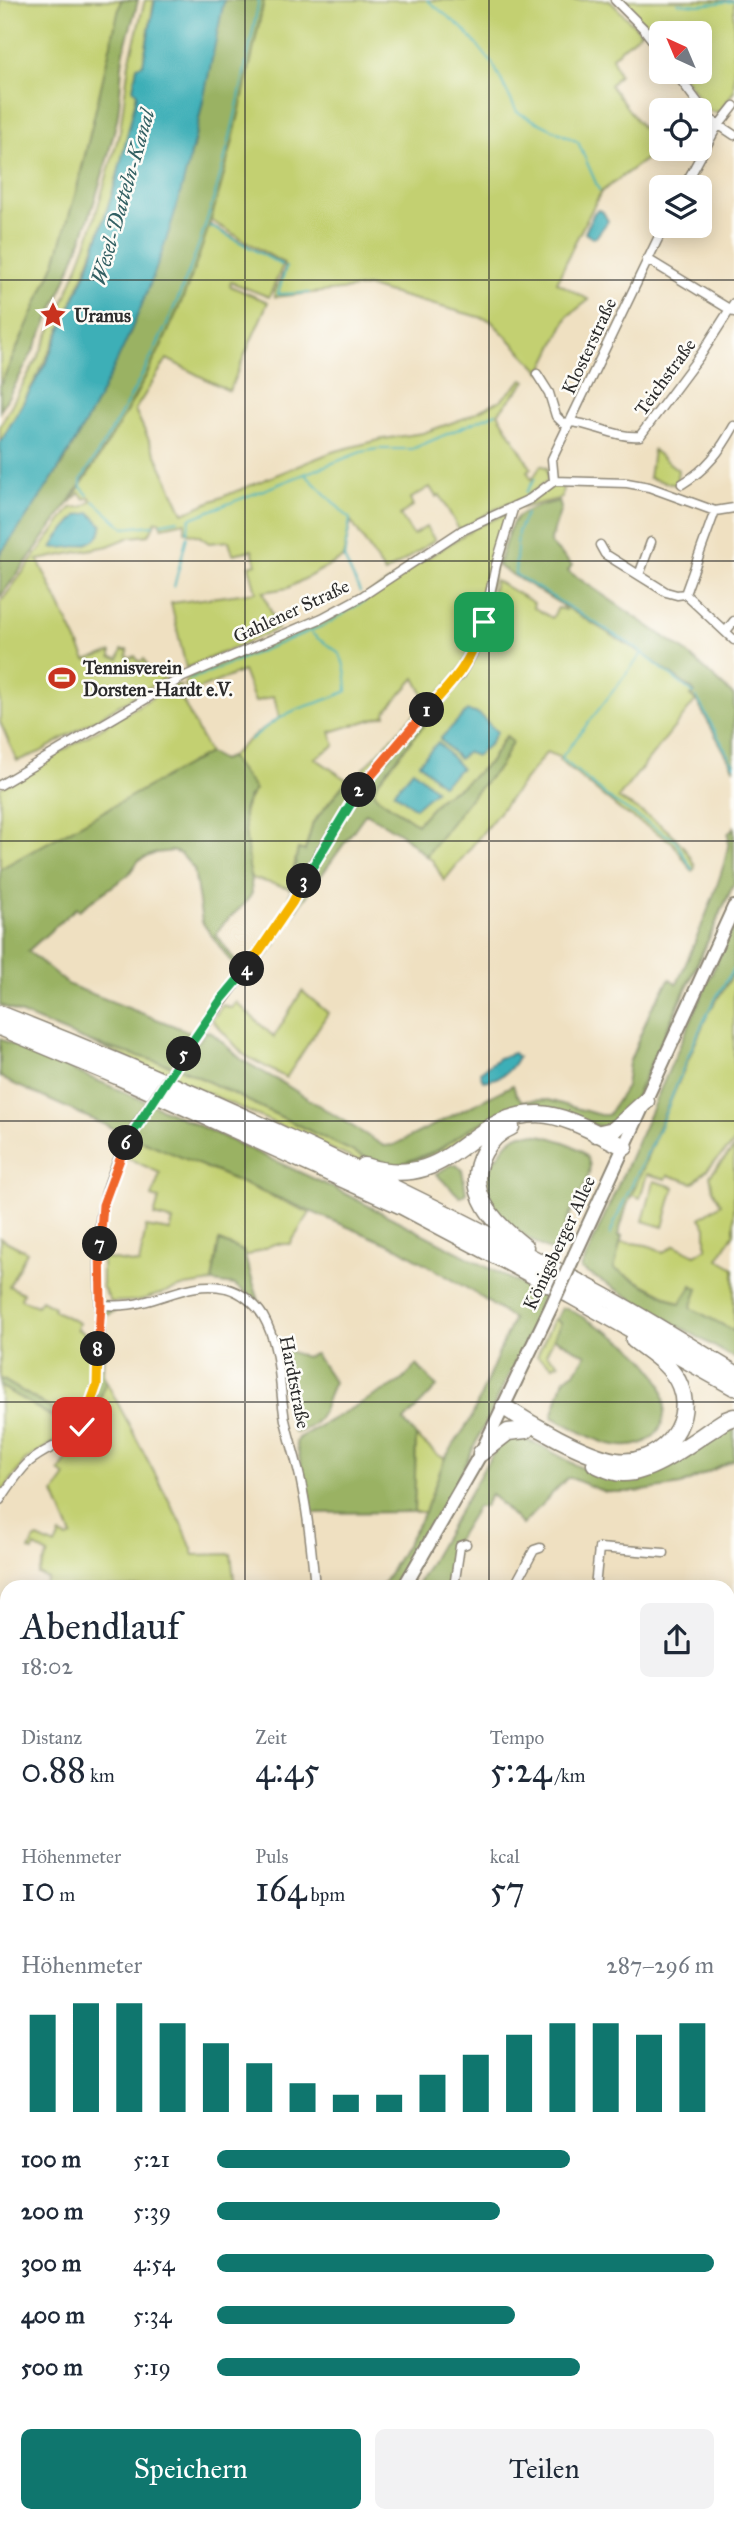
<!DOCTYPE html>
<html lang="de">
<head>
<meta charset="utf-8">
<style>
  :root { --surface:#fff; --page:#f2f2f3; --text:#1f2937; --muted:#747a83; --accent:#0f766e }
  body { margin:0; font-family:"IM FELL Great Primer",serif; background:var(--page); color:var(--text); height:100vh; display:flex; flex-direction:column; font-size:26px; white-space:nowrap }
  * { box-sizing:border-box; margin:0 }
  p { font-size:23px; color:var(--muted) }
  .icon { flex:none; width:38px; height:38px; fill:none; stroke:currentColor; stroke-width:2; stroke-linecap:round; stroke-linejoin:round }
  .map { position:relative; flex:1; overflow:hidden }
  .panel { position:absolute; left:0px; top:1580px; width:735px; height:943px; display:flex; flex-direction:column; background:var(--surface); border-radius:21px 21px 0 0; box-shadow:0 4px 18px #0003 }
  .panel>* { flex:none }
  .needle { width:46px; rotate:316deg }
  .fabs { position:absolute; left:649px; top:21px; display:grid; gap:14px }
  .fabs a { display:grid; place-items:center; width:63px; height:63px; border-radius:10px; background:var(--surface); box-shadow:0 4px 18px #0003; font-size:35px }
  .pin { position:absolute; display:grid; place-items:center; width:60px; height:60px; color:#fff; margin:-30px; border-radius:14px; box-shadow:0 4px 10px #0006 }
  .km { position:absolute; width:35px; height:35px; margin:-18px; border-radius:50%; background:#222; color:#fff; font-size:19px; line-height:35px; text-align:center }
  .round { display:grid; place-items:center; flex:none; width:74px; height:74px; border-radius:10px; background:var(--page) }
  .headline { display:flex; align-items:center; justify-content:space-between; height:119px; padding:0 21px }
  h1 { font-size:38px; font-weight:600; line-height:52px }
  .metrics { display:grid; grid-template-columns:repeat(3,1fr); gap:10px; height:119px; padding:7px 21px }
  .metrics div { display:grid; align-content:center }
  .metrics b { font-size:35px; font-weight:600 }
  .metrics small { font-size:19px; font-weight:400 }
  .metrics p { font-size:19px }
  .chart { height:196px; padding:14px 21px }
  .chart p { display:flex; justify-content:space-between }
  .chart svg { width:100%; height:126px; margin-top:7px; stroke:var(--accent); stroke-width:6 }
  .cta { display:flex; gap:14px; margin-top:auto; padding:14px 21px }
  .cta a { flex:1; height:80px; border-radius:10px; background:var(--accent); color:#fff; font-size:28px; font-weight:600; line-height:80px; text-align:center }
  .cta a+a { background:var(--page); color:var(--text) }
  ul { padding:0 21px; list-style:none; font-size:23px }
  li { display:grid; grid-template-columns:112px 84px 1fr; align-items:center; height:52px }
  li i { height:18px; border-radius:9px; background:var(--accent) }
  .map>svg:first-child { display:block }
  .green { fill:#c3d071; stroke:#777e4e; stroke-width:2 }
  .forest { fill:#9ab263; stroke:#626e47; stroke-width:2 }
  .water { fill:#3eafb7; stroke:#346d71; stroke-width:2 }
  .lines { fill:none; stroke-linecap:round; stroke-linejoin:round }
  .stream { stroke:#3eafb7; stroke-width:2 }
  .minor-casing { stroke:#8d8676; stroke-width:11 }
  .tertiary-casing { stroke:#8d8676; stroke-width:14 }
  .secondary-casing { stroke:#8d8676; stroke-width:16 }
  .motorway-casing { stroke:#8d8676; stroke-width:19 }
  .minor { stroke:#fff; stroke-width:8 }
  .tertiary { stroke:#fff; stroke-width:10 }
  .secondary { stroke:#fff; stroke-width:12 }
  .motorway { stroke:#fff; stroke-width:16 }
  .minor-bridge-casing { stroke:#8d8676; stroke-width:11; stroke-linecap:butt }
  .secondary-bridge-casing { stroke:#8d8676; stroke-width:16; stroke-linecap:butt }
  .minor-bridge { stroke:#fff; stroke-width:8 }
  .secondary-bridge { stroke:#fff; stroke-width:12 }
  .split-1-casing { stroke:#fff; stroke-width:14 }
  .split-2-casing { stroke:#fff; stroke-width:14 }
  .split-3-casing { stroke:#fff; stroke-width:14 }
  .split-4-casing { stroke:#fff; stroke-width:14 }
  .split-5-casing { stroke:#fff; stroke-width:14 }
  .split-6-casing { stroke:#fff; stroke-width:14 }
  .split-7-casing { stroke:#fff; stroke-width:14 }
  .split-8-casing { stroke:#fff; stroke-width:14 }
  .split-9-casing { stroke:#fff; stroke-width:14 }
  .split-1 { stroke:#f5b400; stroke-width:9 }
  .split-2 { stroke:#f0652b; stroke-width:9 }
  .split-3 { stroke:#22a559; stroke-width:9 }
  .split-4 { stroke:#f5b400; stroke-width:9 }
  .split-5 { stroke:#22a559; stroke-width:9 }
  .split-6 { stroke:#22a559; stroke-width:9 }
  .split-7 { stroke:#f0652b; stroke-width:9 }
  .split-8 { stroke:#f0652b; stroke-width:9 }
  .split-9 { stroke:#f5b400; stroke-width:9 }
  .grid { fill:none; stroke:#2b2b2b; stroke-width:2; stroke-opacity:0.55 }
  .labels { text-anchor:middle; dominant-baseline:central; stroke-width:5; stroke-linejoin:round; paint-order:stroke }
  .poi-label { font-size:19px; font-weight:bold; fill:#2b2b2b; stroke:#fdfcf7; text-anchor:start }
  .street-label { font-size:19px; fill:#2b2b2b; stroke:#fdfcf7 }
  .water-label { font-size:21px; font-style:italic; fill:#336063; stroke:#fdfcf7 }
</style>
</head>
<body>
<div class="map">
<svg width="734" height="2523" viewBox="0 0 734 2523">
  <rect width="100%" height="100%" fill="#fdfcf7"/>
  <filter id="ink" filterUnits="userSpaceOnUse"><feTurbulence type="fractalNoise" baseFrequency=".0143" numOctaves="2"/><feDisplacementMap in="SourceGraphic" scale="14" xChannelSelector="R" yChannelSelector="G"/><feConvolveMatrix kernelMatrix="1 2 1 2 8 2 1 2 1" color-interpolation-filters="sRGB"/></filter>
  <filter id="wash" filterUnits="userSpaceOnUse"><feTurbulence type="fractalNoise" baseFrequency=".00686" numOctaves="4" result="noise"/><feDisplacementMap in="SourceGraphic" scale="28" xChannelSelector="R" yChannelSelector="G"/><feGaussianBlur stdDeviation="1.57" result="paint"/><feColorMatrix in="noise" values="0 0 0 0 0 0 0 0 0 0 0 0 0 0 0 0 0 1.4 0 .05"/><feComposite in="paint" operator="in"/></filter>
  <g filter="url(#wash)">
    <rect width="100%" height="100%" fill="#efe0c1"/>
    <!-- green -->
    <path class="green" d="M0 0H123L67 228 55 263 0 389Z
      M145 0H154L143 64 140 67 135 90 137 94 134 111C106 234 64 335 0 443V426L40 353 68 292 90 234 120 131 129 63Z
      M264 0H609L641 32 612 57 619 75 610 85 655 145 650 156 601 192 575 242 557 282 589 300 568 316 541 372 490 320 368 287 275 297 274 293 285 268 283 263 210 220 232 144Z
      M620 0H734V91L721 110 715 113 708 110 680 72H700V33H662L661 47Z
      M209 224 283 265 269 297 231 282 230 286 268 302 229 391 167 359 135 410 183 513 332 452 383 439 423 433 465 418 501 400 523 379 526 381 498 413 531 468 527 471 532 480 541 465 547 468 548 480 526 497 496 509 459 530 440 495 436 497 430 487 410 499 413 506 400 515 413 535 426 527 435 540 385 573 351 521 343 558 288 588 263 592 278 629 186 668 171 603 256 592 249 566 256 564 252 550 233 554 229 541 209 543 199 536 185 532V522L162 527 159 521H156L149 535 130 537 108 546 38 560 86 660 111 652V657L119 659 122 650H128L127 657 131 658 135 656 139 662 144 659 151 674 173 667 170 675 40 752 17 761 0 722V603L71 508 82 507 92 501 90 497 85 499 79 493 66 507C112 441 153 369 184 295 194 272 201 247 209 224Z
      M653 450 678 470 676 485 649 478Z
      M554 485H563L562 498 521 508Z
      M506 514 509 516 475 641 459 671 364 779 358 775C382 749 405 724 429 699L424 695 415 678 385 712 386 715 330 732 335 745 315 758 347 780 313 823 305 851 298 849 289 888 251 878C246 852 235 811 255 790L230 757 254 735 279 718 274 696 255 702 243 671 189 693 185 684 186 678 331 618 478 526Z
      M495 580 534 603 533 607 552 618 558 608 565 610 561 604 643 654 695 693 691 696 696 700 618 798C647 816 679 831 694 864L695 868 692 871 672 842 620 810 559 760 561 758 547 752 444 881 433 861 426 856 471 797 500 766 512 742 507 736 503 739 490 762 460 787 441 797 417 824 376 796 374 790 376 784 453 689C483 661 487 618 495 580Z
      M175 684 181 686 177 689 209 753 0 869V788Z
      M734 883 641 1091C599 1171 579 1099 518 1112 454 1126 438 1194 358 1161L172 1077 178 1067 364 1157C431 1184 457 1119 516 1109 551 1103 576 1124 609 1128L622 1119 633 1102Z
      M293 904 298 908 274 941 277 943 244 985H240Z
      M734 973V1143L693 1183 668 1175 666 1179 647 1174 640 1198 631 1195 708 1013Z
      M302 991 328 1013 286 1078 244 1055 212 1020 223 1005 231 1008 236 1002 274 1037Z
      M89 1042 173 1066 167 1075Z
      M133 1137 154 1145 310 1213 290 1244H274L245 1257 243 1251 219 1241 212 1282 185 1286 138 1301 111 1302 102 1286V1258L139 1264 146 1227 170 1231 173 1221 154 1216 159 1199 152 1197 160 1173 123 1156Z
      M734 1148V1233L718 1259 734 1268V1331L690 1308 698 1289 692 1286 681 1304 614 1269 620 1242C634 1244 652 1243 663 1253L675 1245 695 1255 706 1248V1227L700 1218 721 1204 713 1190 710 1175Z
      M654 1181 674 1187 663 1227 643 1221Z
      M0 1238 27 1252 9 1286 23 1293 21 1299 37 1306 41 1300 54 1307 53 1310 79 1323 77 1329 96 1339C95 1370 95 1397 79 1425L0 1378Z
      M554 1319 561 1323 546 1354 559 1363 553 1366 537 1356Z
      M106 1381 185 1531 194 1555 231 1554 235 1587H44L48 1579 38 1574 48 1554 35 1547 33 1551 29 1550 34 1540 38 1538 55 1546 60 1535 67 1538 72 1536 54 1493 66 1476 59 1471 77 1445 80 1446 92 1423Z
      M0 1386 76 1431 50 1444 25 1461 0 1495Z
      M416 1436 439 1456 445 1458 425 1512H414Z
      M0 1636 7 1637V1699L0 1719Z
      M7 1759V1945L0 1949V1764Z
      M728 1958 734 1960V2134L728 2147Z"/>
    <!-- forest -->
    <path class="forest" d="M121 0H138C134 19 126 37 123 57 120 78 121 100 117 120 93 222 53 322 0 411V386L55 263 79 182Z
      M224 0H264C243 99 223 199 185 293 140 404 72 502 0 597V554L64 462 95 405 130 333 153 276 193 148Z
      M559 501 561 508 550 543 572 565 568 571 685 651 734 696V769L696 700 691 696 695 693 693 690 643 654 498 566C514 518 507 513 559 501Z
      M463 674 466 677 453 689 376 784 374 790 376 796 417 824 441 797 460 787 490 762 506 736 512 742 500 766 471 797 426 856 401 834 366 813 298 908 293 904 324 848 368 781Z
      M209 753 222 760 230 757 255 790 248 798 243 810 252 893C243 911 223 918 216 935L237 963 234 966 202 922 194 869 181 854 173 851 156 853 139 860 128 875 79 910 76 908 28 951 69 985 195 1034 173 1066 89 1042 0 1005V869Z
      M358 775 364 779 288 905 298 849 305 851 313 823 347 780 351 776Z
      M734 827V883L633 1102 605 1128 533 1107 513 1109 472 1127 438 1150 398 1165 364 1157 178 1067 195 1043 199 1041 205 1032 210 1031 242 1060 286 1085 384 1146 394 1145 513 1085 516 1094 522 1101 548 1100 600 1115H608L626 1087 629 1063 651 1009 670 979 677 984C688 959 734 854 728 834Z
      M734 923V973L708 1013 645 1158 647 1160 627 1205 618 1236H622L614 1269 680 1304 692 1285 698 1289 691 1308 734 1331V1358L581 1269Z
      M0 1039 154 1105 336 1189 543 1296 538 1309 540 1311 447 1502 397 1587H375L382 1586 425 1512 445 1458 471 1419 513 1319 470 1290 398 1248 133 1137 128 1131 125 1134 5 1080 0 1076Z
      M521 1134C535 1133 550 1137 564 1142 609 1159 584 1182 571 1212 565 1225 560 1239 555 1253 527 1240 471 1205 488 1166 501 1156 504 1140 521 1134Z
      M451 1165H456L462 1169 466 1193 460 1197 436 1174Z
      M219 1241 243 1251 259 1301 234 1285 212 1282Z
      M104 1307 121 1308 104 1316 103 1374 106 1381 92 1423 80 1447 72 1442 87 1423Z
      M562 1308H567C595 1325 630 1340 650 1366 675 1396 670 1450 621 1446 597 1444 573 1427 552 1417L564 1379 575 1372 586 1355 554 1338 561 1323 556 1320Z
      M280 1344 283 1349 305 1357 315 1354 334 1382C321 1407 328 1422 296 1433L293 1431 278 1346Z
      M417 1365 437 1387 404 1421 416 1436 414 1512 311 1513 296 1442 298 1438 401 1381Z
      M0 1378 79 1425 76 1431 0 1386Z
      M734 1428V1460L681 1485 636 1492H605L571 1478H567L522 1525 491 1494 484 1507H477L457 1539 450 1587H416L488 1461 500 1445 513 1437C542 1442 565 1461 591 1473 618 1486 654 1476 679 1462 699 1450 711 1437 734 1428Z
      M734 1742V1824L728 1834V1749Z
      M7 1992V2516H152L154 2523H0V2426L2 2424 0 2421V1997Z
      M728 2446 734 2449V2523H553L556 2516H728Z"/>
    <!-- water -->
    <path class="water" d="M155 0H224C205 93 187 188 153 277 115 376 64 470 0 554V443L46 363 89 266 117 178 137 94 133 89 137 66 143 64Z
      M598 210 603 212 608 221 596 237 592 238 585 233 594 213Z
      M90 513 102 525C102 547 69 548 52 548L59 536 78 515Z
      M467 711 479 714 497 732 489 745 476 756 467 752 459 759 440 739Z
      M438 742 461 768 442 785 419 763Z
      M413 770 436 790 415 808 394 792Z
      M514 1053 518 1057C510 1072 501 1079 483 1081L480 1072 499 1058Z
      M358 2517H396L406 2522 407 2517H421L422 2523H374Z
      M448 2517V2516L515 2517 512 2523H447Z"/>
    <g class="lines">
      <!-- stream -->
      <path class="stream" d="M427 0 461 27 479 47 494 66 517 112 578 142 599 190
        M678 3 699 5 734 1
        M210 226 282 265
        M286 267 278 294 309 293
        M306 475 350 519 344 558 360 592
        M526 492 535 479
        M88 495 81 487V480C135 396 182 304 211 207 232 139 245 69 259 0
        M94 501 124 528 153 525
        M526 514 518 532 515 574 633 646 694 694
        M189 519 361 452 378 449H412L496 413
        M162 523 178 520
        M187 532 190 520
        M174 587 187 536
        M641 655 561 758 614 802 675 840 692 869
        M189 680 327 624 366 600
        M697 698 734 766
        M250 740C266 726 284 713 304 707 320 702 331 699 347 691 346 678 346 657 334 649 326 643 317 640 311 632
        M610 1235C623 1198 643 1164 659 1128 682 1074 700 1017 734 969
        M728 1797 734 1793
        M0 2389 7 2382"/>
    </g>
  </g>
  <g filter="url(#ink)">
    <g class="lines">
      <defs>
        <path id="minor" d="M615 0 644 29 662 53
          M675 72 710 119 734 135
          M684 187 715 130 734 106
          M647 259 734 312
          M537 374 549 393 556 416 563 423C582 418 615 439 640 436L702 353 734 303
          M554 481 552 459 664 226
          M682 484C707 469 720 451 734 426
          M715 511 685 594 734 640
          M600 545 605 554 666 592 677 595 685 594
          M639 575 651 542
          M726 631 734 621
          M0 785 183 677 322 618 361 597 461 531 530 499 554 481 627 483 649 487 715 511 734 508
          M192 1042 248 968 292 903 317 856 365 781 461 673 475 649 484 622 496 565 514 506
          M101 1305C116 1306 129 1306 143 1302 172 1295 195 1281 226 1288 241 1292 255 1303 263 1316 281 1347 279 1386 285 1420 290 1442 298 1464 302 1487 309 1520 312 1554 315 1587
          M0 1500C9 1487 18 1472 29 1462 48 1445 77 1442 87 1417 111 1361 94 1282 100 1222 103 1192 118 1158 131 1132
          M454 1587 460 1546 466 1544
          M514 1587 534 1550 540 1548
          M595 1587 599 1548 664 1553
          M0 1628 7 1629
          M728 1651 734 1652
          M728 1841 734 1831
          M728 1905 734 1907"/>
        <path id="tertiary" d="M728 2165 734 2153
          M551 2523 555 2516"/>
        <path id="secondary" d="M575 1254 734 907
          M404 1587 481 1453 552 1305
          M0 1989 7 1985"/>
        <path id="motorway" d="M0 1014C204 1094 403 1188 597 1292 644 1317 688 1346 734 1373
          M0 1027 117 1076 402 1206 570 1295 734 1387
          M511 1127C499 1132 490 1141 484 1152 462 1192 496 1225 525 1247
          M596 1134 614 1130 646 1101
          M364 1166C454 1194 465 1113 539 1114 567 1115 599 1135 625 1147
          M504 1407C530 1424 585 1456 616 1461 657 1467 696 1426 680 1386 672 1365 651 1353 634 1340
          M481 1453 508 1432 526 1430
          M595 1464C604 1468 613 1473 622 1473 653 1475 699 1436 726 1420L734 1417"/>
      </defs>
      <!-- minor casing -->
      <use href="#minor" class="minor-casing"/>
      <!-- tertiary casing -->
      <use href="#tertiary" class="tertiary-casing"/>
      <!-- secondary casing -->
      <use href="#secondary" class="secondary-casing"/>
      <!-- motorway casing -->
      <use href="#motorway" class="motorway-casing"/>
      <!-- minor -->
      <use href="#minor" class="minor"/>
      <!-- tertiary -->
      <use href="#tertiary" class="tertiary"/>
      <!-- secondary -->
      <use href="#secondary" class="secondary"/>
      <!-- motorway -->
      <use href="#motorway" class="motorway"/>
      <defs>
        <path id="minor-bridge" d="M131 1132 192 1042"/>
        <path id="secondary-bridge" d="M552 1305 575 1254"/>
      </defs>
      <!-- minor-bridge casing -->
      <use href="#minor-bridge" class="minor-bridge-casing"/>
      <!-- secondary-bridge casing -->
      <use href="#secondary-bridge" class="secondary-bridge-casing"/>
      <!-- minor-bridge -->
      <use href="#minor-bridge" class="minor-bridge"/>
      <!-- secondary-bridge -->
      <use href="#secondary-bridge" class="secondary-bridge"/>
    </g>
  </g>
  <g class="lines" filter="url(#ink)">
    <defs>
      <path id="split-1" d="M427 710C457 677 469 665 484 622"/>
      <path id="split-2" d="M359 790 427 710"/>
      <path id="split-3" d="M304 881 359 790"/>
      <path id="split-4" d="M247 969 292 903 304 881"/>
      <path id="split-5" d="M184 1054 221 1000 247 969"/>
      <path id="split-6" d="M126 1143 184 1054"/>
      <path id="split-7" d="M100 1244 103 1205 126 1143"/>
      <path id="split-8" d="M98 1349 101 1304 100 1244"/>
      <path id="split-9" d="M82 1427 97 1385 98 1349"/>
    </defs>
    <!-- split-1 casing -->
    <use href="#split-1" class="split-1-casing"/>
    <!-- split-2 casing -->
    <use href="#split-2" class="split-2-casing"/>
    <!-- split-3 casing -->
    <use href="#split-3" class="split-3-casing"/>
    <!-- split-4 casing -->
    <use href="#split-4" class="split-4-casing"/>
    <!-- split-5 casing -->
    <use href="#split-5" class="split-5-casing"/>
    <!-- split-6 casing -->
    <use href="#split-6" class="split-6-casing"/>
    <!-- split-7 casing -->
    <use href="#split-7" class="split-7-casing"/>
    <!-- split-8 casing -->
    <use href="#split-8" class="split-8-casing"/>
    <!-- split-9 casing -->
    <use href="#split-9" class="split-9-casing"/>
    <!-- split-1 -->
    <use href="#split-1" class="split-1"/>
    <!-- split-2 -->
    <use href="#split-2" class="split-2"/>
    <!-- split-3 -->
    <use href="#split-3" class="split-3"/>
    <!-- split-4 -->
    <use href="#split-4" class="split-4"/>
    <!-- split-5 -->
    <use href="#split-5" class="split-5"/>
    <!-- split-6 -->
    <use href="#split-6" class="split-6"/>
    <!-- split-7 -->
    <use href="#split-7" class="split-7"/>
    <!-- split-8 -->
    <use href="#split-8" class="split-8"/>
    <!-- split-9 -->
    <use href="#split-9" class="split-9"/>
  </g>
  <!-- grid -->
  <path class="grid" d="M245 0V1587M489 0V1587M0 280H734M0 561H734M0 841H734M0 1121H734M0 1402H734M0 1682H7M728 1682H734M0 1962H7M728 1962H734M0 2243H7M728 2243H734M245 2516V2523M489 2516V2523"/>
  <!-- icons -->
  <defs>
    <symbol id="sight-bare" viewBox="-9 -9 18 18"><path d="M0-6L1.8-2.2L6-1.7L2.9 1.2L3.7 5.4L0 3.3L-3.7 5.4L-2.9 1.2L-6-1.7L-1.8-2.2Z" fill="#c8321e" stroke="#fdfcf7" stroke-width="2.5" paint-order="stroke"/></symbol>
    <symbol id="stadium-bare" viewBox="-9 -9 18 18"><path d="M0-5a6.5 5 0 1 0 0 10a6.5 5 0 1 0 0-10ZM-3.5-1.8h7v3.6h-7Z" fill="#c8321e" stroke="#fdfcf7" stroke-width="2.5" paint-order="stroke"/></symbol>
  </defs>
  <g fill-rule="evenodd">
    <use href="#sight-bare" x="34" y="296" width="38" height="38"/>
    <use href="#stadium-bare" x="43" y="659" width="38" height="38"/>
  </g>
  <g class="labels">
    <!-- poi labels -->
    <g class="poi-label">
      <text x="74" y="315">Uranus</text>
      <text x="83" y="667">Tennisverein<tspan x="83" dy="22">Dorsten-Hardt e.V.</tspan></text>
    </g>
    <!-- street labels -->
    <g class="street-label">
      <text transform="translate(589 346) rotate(-65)">Klosterstraße</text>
      <text transform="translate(665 377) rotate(-54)">Teichstraße</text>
      <text transform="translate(291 611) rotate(-25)">Gahlener Straße</text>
      <text transform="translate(559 1243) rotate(-65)">Königsberger Allee</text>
      <text transform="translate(295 1382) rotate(79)">Hardtstraße</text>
    </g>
    <!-- water labels -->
    <g class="water-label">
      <text transform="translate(123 197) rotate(-74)">Wesel-Datteln-Kanal</text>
    </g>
  </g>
</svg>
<div class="fabs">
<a><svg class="needle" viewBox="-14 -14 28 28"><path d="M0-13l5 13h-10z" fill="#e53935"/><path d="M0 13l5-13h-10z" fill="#747a83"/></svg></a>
<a><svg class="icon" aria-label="locate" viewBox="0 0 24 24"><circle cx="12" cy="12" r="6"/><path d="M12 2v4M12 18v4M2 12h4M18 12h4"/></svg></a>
<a><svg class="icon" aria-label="layers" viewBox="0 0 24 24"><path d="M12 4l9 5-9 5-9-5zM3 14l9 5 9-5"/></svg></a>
</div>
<div class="pin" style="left:484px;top:622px;background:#1e9e55"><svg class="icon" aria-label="arrive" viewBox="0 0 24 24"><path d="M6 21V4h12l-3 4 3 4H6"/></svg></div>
<div class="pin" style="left:82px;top:1427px;background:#d93025"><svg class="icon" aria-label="check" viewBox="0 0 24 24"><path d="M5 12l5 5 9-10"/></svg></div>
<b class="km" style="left:427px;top:710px">1</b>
<b class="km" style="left:359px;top:790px">2</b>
<b class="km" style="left:304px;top:881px">3</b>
<b class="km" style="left:247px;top:969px">4</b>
<b class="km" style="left:184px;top:1054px">5</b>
<b class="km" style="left:126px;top:1143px">6</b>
<b class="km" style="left:100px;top:1244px">7</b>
<b class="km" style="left:98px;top:1349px">8</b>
<section class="panel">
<div class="headline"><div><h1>Abendlauf</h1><p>18:02</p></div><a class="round"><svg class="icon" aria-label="share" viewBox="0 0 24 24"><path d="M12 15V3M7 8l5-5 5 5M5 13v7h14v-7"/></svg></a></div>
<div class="metrics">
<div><p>Distanz</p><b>0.88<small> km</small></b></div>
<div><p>Zeit</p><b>4:45</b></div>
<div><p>Tempo</p><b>5:24<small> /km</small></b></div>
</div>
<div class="metrics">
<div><p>Höhenmeter</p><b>10<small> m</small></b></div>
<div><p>Puls</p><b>164<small> bpm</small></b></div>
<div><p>kcal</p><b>57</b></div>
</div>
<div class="chart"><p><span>Höhenmeter</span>287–296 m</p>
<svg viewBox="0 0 160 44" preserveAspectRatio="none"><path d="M5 44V10M15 44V6M25 44V6M35 44V13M45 44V20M55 44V27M65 44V34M75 44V38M85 44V38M95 44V31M105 44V24M115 44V17M125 44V13M135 44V13M145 44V17M155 44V13"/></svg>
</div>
<ul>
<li><b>100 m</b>5:21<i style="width:71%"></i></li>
<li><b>200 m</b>5:39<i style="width:57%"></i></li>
<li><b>300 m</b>4:54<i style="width:100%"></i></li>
<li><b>400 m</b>5:34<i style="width:60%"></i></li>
<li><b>500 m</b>5:19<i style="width:73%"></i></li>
</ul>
<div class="cta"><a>Speichern</a><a>Teilen</a></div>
</section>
</div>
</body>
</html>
